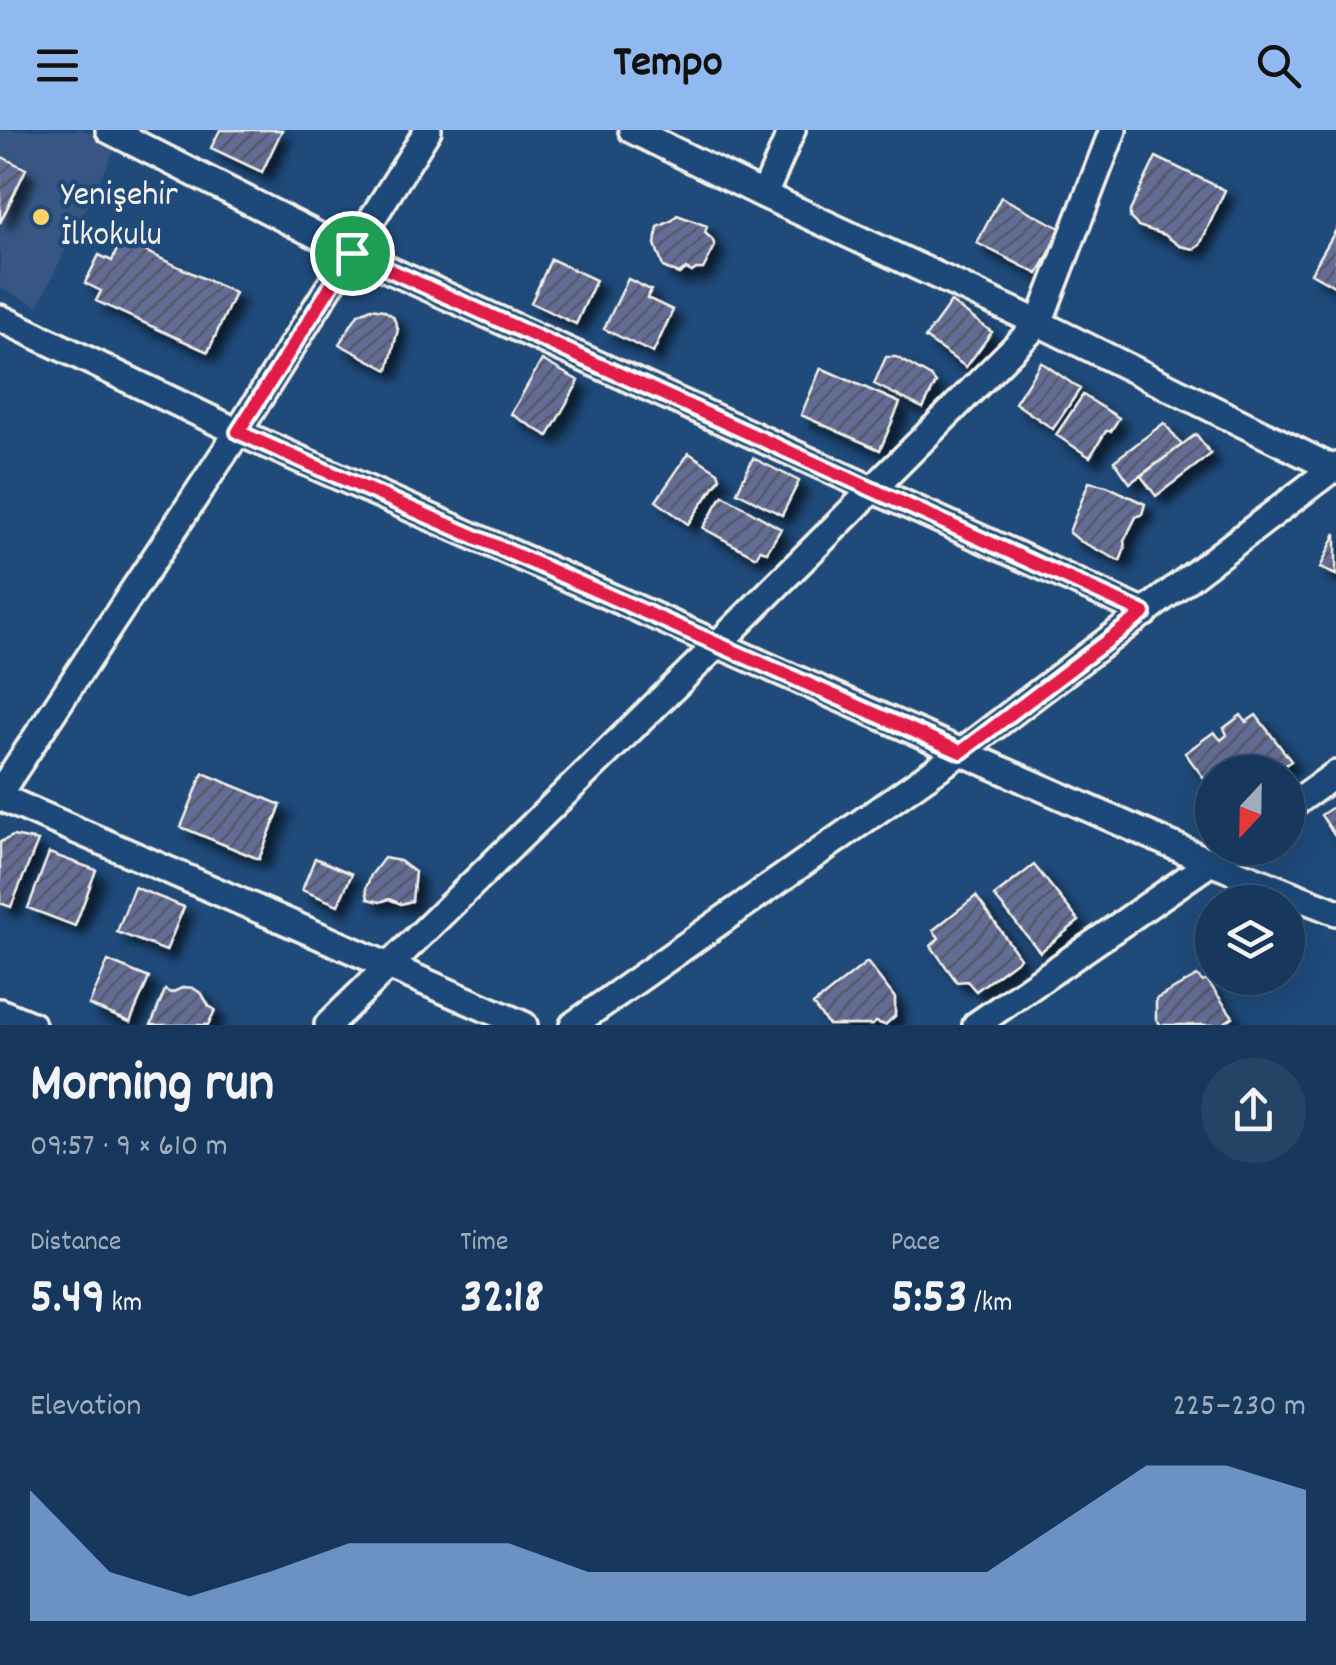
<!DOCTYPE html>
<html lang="en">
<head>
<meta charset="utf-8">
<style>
  :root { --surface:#17385c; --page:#244365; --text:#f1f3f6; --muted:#9eacbb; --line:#365272; --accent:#90b9f0 }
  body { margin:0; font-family:Dekko,sans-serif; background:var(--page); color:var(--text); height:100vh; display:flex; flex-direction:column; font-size:38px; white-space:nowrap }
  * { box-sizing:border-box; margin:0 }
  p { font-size:32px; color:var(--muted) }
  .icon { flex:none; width:55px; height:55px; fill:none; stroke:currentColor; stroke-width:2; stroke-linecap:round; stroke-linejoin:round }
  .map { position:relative; height:895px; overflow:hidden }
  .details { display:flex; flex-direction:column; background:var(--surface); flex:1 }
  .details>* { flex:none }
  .needle { width:65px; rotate:202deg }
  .fabs { position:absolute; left:1195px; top:625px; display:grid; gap:20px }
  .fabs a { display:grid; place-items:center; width:110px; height:110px; border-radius:50%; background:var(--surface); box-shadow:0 10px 40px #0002,0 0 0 2px var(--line); font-size:50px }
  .pin { position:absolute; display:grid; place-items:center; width:85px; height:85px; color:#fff; margin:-42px; border:5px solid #fff; border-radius:50%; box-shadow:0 2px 10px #0007 }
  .round { display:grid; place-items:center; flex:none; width:105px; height:105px; border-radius:52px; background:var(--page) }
  .headline { display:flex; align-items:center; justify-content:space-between; height:170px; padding:0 30px }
  h1 { font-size:55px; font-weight:700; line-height:75px }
  .figures { display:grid; grid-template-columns:repeat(3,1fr); gap:15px; height:170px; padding:10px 30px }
  .figures div { display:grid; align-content:center }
  .figures b { font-size:50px; font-weight:700 }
  .figures small { font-size:28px; font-weight:400 }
  .figures p { font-size:28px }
  .chart { height:280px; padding:20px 30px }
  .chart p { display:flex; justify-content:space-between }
  .chart svg { width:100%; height:180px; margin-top:10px; fill:var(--accent); opacity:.7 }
  header { display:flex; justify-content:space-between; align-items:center; height:130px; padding:0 30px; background:var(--accent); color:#111; font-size:45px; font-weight:700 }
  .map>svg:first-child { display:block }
  .built { fill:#375784 }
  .building { fill:url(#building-hatch); stroke:#f4f1e8; stroke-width:2.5; filter:url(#shadow) }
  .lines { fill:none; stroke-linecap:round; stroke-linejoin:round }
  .minor-casing { stroke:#f4f1e8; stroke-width:32 }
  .minor { stroke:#1f4a7a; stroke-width:25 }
  .route-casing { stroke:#fff; stroke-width:20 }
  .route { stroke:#e11d48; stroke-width:12 }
  .poi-dot { fill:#ffd166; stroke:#1f4a7a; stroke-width:4 }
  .labels { text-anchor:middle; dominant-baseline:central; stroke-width:9; stroke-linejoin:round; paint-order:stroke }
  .poi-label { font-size:35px; fill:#f4f1e8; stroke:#1f4a7a; text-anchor:start }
</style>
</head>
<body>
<header><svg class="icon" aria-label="menu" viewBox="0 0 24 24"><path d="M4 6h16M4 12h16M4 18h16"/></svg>Tempo<svg class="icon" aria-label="search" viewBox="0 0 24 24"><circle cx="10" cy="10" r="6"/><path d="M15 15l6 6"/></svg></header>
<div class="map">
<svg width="1336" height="895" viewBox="0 0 1336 895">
  <defs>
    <pattern id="building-hatch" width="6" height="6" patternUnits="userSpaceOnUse" patternTransform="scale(2.5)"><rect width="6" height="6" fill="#636c94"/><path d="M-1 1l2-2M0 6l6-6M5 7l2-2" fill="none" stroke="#555869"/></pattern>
    <filter id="shadow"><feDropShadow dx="9" dy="9" stdDeviation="5" flood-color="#0009"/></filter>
  </defs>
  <rect width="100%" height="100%" fill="#1f4a7a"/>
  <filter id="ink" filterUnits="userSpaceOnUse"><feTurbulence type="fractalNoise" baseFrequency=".01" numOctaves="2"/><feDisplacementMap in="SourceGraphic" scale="20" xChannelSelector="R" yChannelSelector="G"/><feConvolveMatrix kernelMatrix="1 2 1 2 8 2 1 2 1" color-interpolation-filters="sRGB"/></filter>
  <g filter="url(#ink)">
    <!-- built -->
    <path class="built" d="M0 0H84L117 15 38 176 0 158Z"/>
    <!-- building -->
    <path class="building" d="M220 0H282L262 42 211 18Z
      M0 26 26 39 0 93Z
      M1156 27 1225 60 1200 115 1194 119 1180 116 1165 105 1138 96 1130 88V81Z
      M1001 67 1062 99 1038 144 977 113Z
      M677 85 707 96 705 103 712 109 715 116 703 139H696L692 142 686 139 679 144 663 137 655 114 658 97 673 90Z
      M1336 100V157L1311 143Z
      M121 110 235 163 208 222 96 171 101 161 85 153 99 125 112 131Z
      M551 129 596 150 576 194 531 173Z
      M628 149 651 160 647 168 673 180 653 223 604 199Z
      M951 172 992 202 966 237 925 208Z
      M371 178 383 180 393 186 398 199 388 240 339 214 358 184Z
      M886 227H896L931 247 936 253 923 278 874 254Z
      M542 230 579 251 548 306 511 284Z
      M1041 232 1080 259 1053 299 1015 273Z
      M821 238 900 273 880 320 801 285Z
      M1083 265 1119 288 1111 301H1106L1090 327 1056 305Z
      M1164 293 1182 315 1130 353 1114 331Z
      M1196 304 1211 324 1156 366 1141 346Z
      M689 323 718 342 720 348 688 394 656 371Z
      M753 328 799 351 782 385 737 362Z
      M1089 352 1107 356 1145 374 1142 384 1136 387 1124 411 1125 418 1120 431 1080 411 1069 402Z
      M723 365 781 399 767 422 760 420 756 427 703 398Z
      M1336 403V445L1320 438Z
      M1241 585 1246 592 1256 585 1291 631 1275 642H1212V659L1185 623 1214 602 1221 610 1227 605 1224 598Z
      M203 643 281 675 259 729 181 697Z
      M1336 675V707L1321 685Z
      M13 706 38 711 11 777 0 773V712Z
      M49 723 96 740 75 796 28 778Z
      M315 728 352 744 338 775 302 760Z
      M384 728 400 731 415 742 412 771 401 774 389 769 380 772 368 769 366 758 371 745Z
      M1034 735 1079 791 1040 822 994 766Z
      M134 757 184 777 166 821 117 802Z
      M976 766 1020 828 976 861 967 851 957 852 931 816 939 808 933 800Z
      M108 831 149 848 130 892 89 875Z
      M867 832 895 868V886L885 895 876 892 872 895H828L813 875Z
      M1197 846 1203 852 1207 850 1233 887 1221 895H1161L1156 889V869Z
      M184 857 193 858 202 864 209 876 215 880 208 895H151L165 860 171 863Z"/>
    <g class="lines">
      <defs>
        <path id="minor" d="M109 0 352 123 1145 483
          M632 0 764 65 1039 193 1336 340
          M764 65 792 0
          M0 188 238 302 1210 732 1336 782
          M0 662 238 302 428 0
          M0 667 524 895
          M1288 678 1336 644
          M0 882 32 895
          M328 895 718 514 1039 193 1113 0
          M573 895 961 622 1336 336
          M976 895 1231 718"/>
      </defs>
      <!-- minor casing -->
      <use href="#minor" class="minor-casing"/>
      <!-- minor -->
      <use href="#minor" class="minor"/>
    </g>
  </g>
  <g class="lines" filter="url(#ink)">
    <defs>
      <path id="route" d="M352 123 1144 483 961 622 238 302Z"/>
    </defs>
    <!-- route casing -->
    <use href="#route" class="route-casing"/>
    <!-- route -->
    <use href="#route" class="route"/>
  </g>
  <!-- markers -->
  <circle class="poi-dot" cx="41" cy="87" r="10"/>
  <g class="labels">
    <!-- poi labels -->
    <g class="poi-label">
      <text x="61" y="67">Yenişehir<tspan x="61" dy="40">İlkokulu</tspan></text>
    </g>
  </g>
</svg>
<div class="fabs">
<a><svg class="needle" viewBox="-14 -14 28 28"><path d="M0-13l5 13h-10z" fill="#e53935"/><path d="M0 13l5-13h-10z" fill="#9eacbb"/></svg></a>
<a><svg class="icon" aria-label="layers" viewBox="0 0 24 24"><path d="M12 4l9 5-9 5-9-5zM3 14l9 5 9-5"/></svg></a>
</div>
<div class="pin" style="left:352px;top:123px;background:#1e9e55"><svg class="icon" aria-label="arrive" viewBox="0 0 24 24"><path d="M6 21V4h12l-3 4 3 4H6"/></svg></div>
</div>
<section class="details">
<div class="headline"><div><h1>Morning run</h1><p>09:57 · 9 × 610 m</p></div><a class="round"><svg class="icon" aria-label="share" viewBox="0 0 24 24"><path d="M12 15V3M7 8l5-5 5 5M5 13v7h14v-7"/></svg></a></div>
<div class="figures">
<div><p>Distance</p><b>5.49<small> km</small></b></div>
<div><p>Time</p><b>32:18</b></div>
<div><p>Pace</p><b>5:53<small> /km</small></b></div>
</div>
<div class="chart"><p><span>Elevation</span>225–230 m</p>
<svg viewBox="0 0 160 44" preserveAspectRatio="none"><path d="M0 44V12L10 32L20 38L30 32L40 25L50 25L60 25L70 32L80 32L90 32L100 32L110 32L120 32L130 19L140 6L150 6L160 12V44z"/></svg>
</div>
</section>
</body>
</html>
